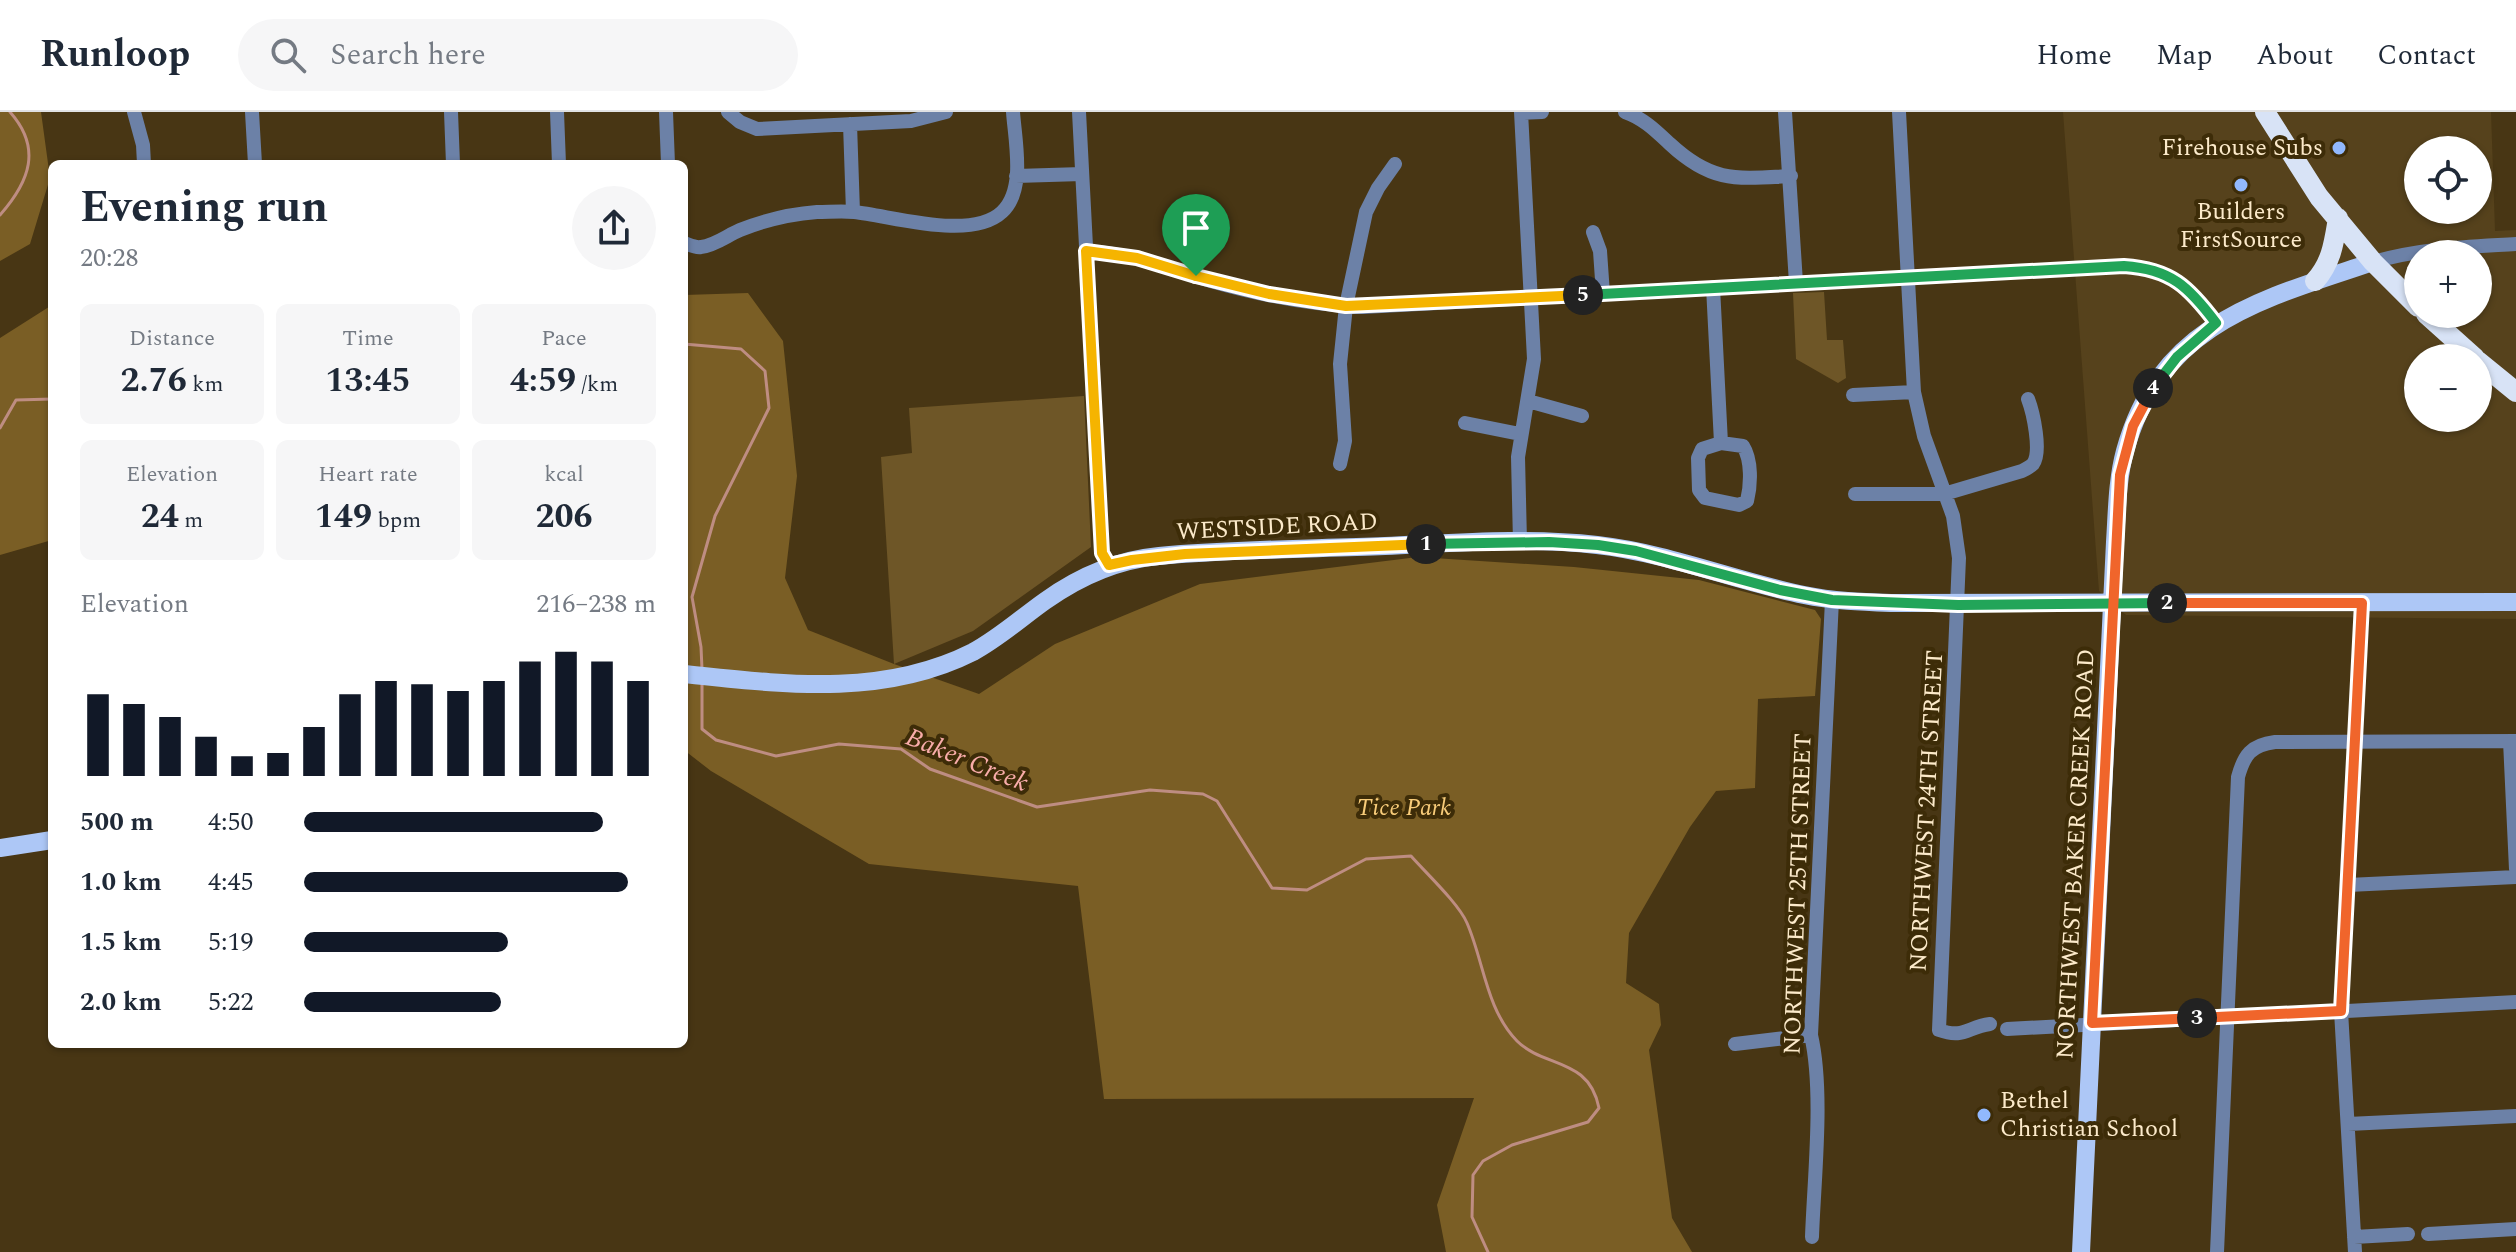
<!DOCTYPE html>
<html lang="en">
<head>
<meta charset="utf-8">
<style>
  :root { --surface:#fff; --page:#f6f6f7; --text:#1f2937; --muted:#747a83; --line:#e0e1e3; --accent:#111827 }
  body { margin:0; font-family:Spectral,serif; background:var(--page); color:var(--text); height:100vh; display:flex; flex-direction:column; font-size:30px; white-space:nowrap }
  * { box-sizing:border-box; margin:0 }
  p { font-size:26px; color:var(--muted) }
  .icon { flex:none; width:44px; height:44px; fill:none; stroke:currentColor; stroke-width:2; stroke-linecap:round; stroke-linejoin:round }
  .map { position:relative; flex:1; overflow:hidden }
  .side { position:absolute; left:48px; top:48px; width:640px; height:888px; display:flex; flex-direction:column; background:var(--surface); border-radius:12px; box-shadow:0 2px 6px #0004 }
  .side>* { flex:none }
  .controls { position:absolute; left:2404px; top:24px; display:grid; gap:16px }
  .controls a { display:grid; place-items:center; width:88px; height:88px; border-radius:50%; background:var(--surface); box-shadow:0 2px 6px #0004; font-size:40px }
  .pin { position:absolute; display:grid; place-items:center; width:68px; height:68px; color:#fff; margin:-82px -34px; border-radius:50% 50% 50% 0; rotate:-45deg; box-shadow:0 0 8px #0007 }
  .pin .icon { rotate:45deg }
  .km { position:absolute; width:40px; height:40px; margin:-20px; border-radius:50%; background:#222; color:#fff; font-size:22px; line-height:40px; text-align:center }
  .round { display:grid; place-items:center; flex:none; width:84px; height:84px; border-radius:42px; background:var(--page) }
  .headline { display:flex; align-items:center; justify-content:space-between; height:136px; padding:0 32px }
  h1 { font-size:44px; font-weight:700; line-height:60px }
  .figures { display:grid; grid-template-columns:repeat(3,1fr); gap:12px; height:136px; padding:8px 32px }
  .figures div { display:grid; align-content:center; border-radius:12px; background:var(--page); text-align:center }
  .figures b { font-size:34px; font-weight:700 }
  .figures small { font-size:22px; font-weight:400 }
  .figures p { font-size:22px }
  .chart { height:224px; padding:16px 32px }
  .chart p { display:flex; justify-content:space-between }
  .chart svg { width:100%; height:144px; margin-top:8px; stroke:var(--accent); stroke-width:6 }
  ul { padding:0 32px; list-style:none; font-size:26px }
  li { display:grid; grid-template-columns:128px 96px 1fr; align-items:center; height:60px }
  li i { height:20px; border-radius:10px; background:var(--accent) }
  header { display:flex; align-items:center; gap:48px; box-sizing:border-box; height:112px; padding:0 40px; background:var(--surface); border-bottom:2px solid var(--line) }
  header strong { font-size:38px }
  nav { display:flex; gap:44px; margin-inline-start:auto; font-size:28px }
  .search { width:560px; height:72px; background:var(--page); display:flex; align-items:center; gap:20px; box-sizing:border-box; padding:0 28px; border-radius:44px; color:var(--muted); font-size:30px }
  .map>svg:first-child { display:block }
  .built { fill:#56421c; fill-rule:evenodd }
  .green { fill:#6e5627 }
  .forest { fill:#7a5e25 }
  .lines { fill:none; stroke-linecap:round; stroke-linejoin:round }
  .stream { stroke:#be8d82; stroke-width:3 }
  .minor { stroke:#6c81a7; stroke-width:14 }
  .major { stroke:#adc7f6; stroke-width:18 }
  .highway { stroke:#d8e3f6; stroke-width:20 }
  .split-1-casing { stroke:#fff; stroke-width:16 }
  .split-2-casing { stroke:#fff; stroke-width:16 }
  .split-3-casing { stroke:#fff; stroke-width:16 }
  .split-4-casing { stroke:#fff; stroke-width:16 }
  .split-5-casing { stroke:#fff; stroke-width:16 }
  .split-6-casing { stroke:#fff; stroke-width:16 }
  .split-1 { stroke:#f5b400; stroke-width:10 }
  .split-2 { stroke:#22a559; stroke-width:10 }
  .split-3 { stroke:#f0652b; stroke-width:10 }
  .split-4 { stroke:#f0652b; stroke-width:10 }
  .split-5 { stroke:#22a559; stroke-width:10 }
  .split-6 { stroke:#f5b400; stroke-width:10 }
  .poi-dot { fill:#91b8fd; stroke:#3d2c08; stroke-width:3 }
  .labels { text-anchor:middle; dominant-baseline:central; stroke-width:8; stroke-linejoin:round; paint-order:stroke }
  .poi-label { font-size:24px; fill:#fceaca; stroke:#3d2c08; text-anchor:end }
  .street-label { font-size:24px; fill:#fceaca; stroke:#3d2c08 }
  .park-label { font-size:24px; font-style:italic; fill:#f8cc7a; stroke:#3d2c08 }
  .water-label { font-size:26px; font-style:italic; fill:#f8aca9; stroke:#3d2c08 }
</style>
</head>
<body>
<header>
<strong>Runloop</strong>
<div class="search"><svg class="icon" aria-label="search" viewBox="0 0 24 24"><circle cx="10" cy="10" r="6"/><path d="M15 15l6 6"/></svg>Search here</div>
<nav><a>Home</a><a>Map</a><a>About</a><a>Contact</a></nav>
</header>
<div class="map">
<svg width="2516" height="1140" viewBox="0 0 2516 1140">
  <rect width="100%" height="100%" fill="#483614"/>
  <!-- built -->
  <path class="built" d="M2063 0H2491L2495 119 2516 118V507L2126 503 2099 479ZM2418 38H2478V98H2418ZM2418 142H2478V202H2418ZM2418 246H2478V306H2418Z"/>
  <!-- green -->
  <path class="green" d="M1824 180 1827 228H1843L1846 266 1838 271 1796 247 1793 181Z
    M1084 284 1091 435 973 519 894 552 881 345 912 341 909 296Z"/>
  <!-- forest -->
  <path class="forest" d="M0 0H41L50 66 30 132 0 149Z
    M748 181 783 229 797 364 785 466 808 518 894 552 979 582 1055 532 1200 472 1418 445 1574 455 1699 468 1815 498 1821 507 1815 584 1758 587 1755 676 1716 679 1690 715 1629 821 1626 871 1659 892 1661 913 1649 938 1672 1106 1692 1140H1446L1437 1093 1474 986 1104 987 1078 774 869 752 711 659 684 638V183Z
    M52 193V428L0 443V226Z"/>
  <g class="lines">
    <!-- stream -->
    <path class="stream" d="M0 103C30 69 42 36 10 0
      M684 232 741 237 765 259 769 296 715 404 692 485 701 535 702 557
      M0 316 16 288 52 287
      M702 569V617L716 628 776 644 839 632 901 637 930 657 1037 695 1150 678 1203 682 1217 689 1272 776 1307 778 1366 747 1411 744C1426 761 1459 792 1467 811 1484 850 1486 897 1517 929 1544 956 1589 945 1599 996L1588 1010 1512 1033 1483 1049 1473 1063 1472 1105 1488 1140"/>
    <!-- minor -->
    <path class="minor" d="M134 0 143 33 144 52
      M252 0 255 52
      M451 0 453 52
      M557 0 559 52
      M666 0 668 52
      M728 0 740 10 757 17 911 9 946 0
      M1079 0 1102 441 1109 453
      M1625 0C1643 6 1656 19 1670 32 1712 71 1736 67 1791 64
      M1785 0 1796 171
      M1899 0 1914 280 1924 324 1953 404 1959 446 1939 918C1964 927 1967 915 1990 912
      M1521 1 1542 0
      M850 12 853 100
      M1016 64 1082 62
      M1593 120 1600 139 1603 182
      M684 131C690 133 695 136 701 135 714 134 728 123 740 118 765 108 791 102 817 100 829 100 842 99 854 100 893 104 971 129 1002 100 1026 78 1015 29 1013 0
      M1086 139C1130 141 1169 156 1211 169 1260 183 1313 193 1363 195L2124 154C2171 157 2189 175 2216 211
      M2373 150C2421 136 2467 135 2516 132
      M1713 175 1721 331 1702 337 1698 346 1699 378 1705 386 1739 393 1747 389C1751 373 1752 348 1743 334L1721 331
      M1853 283 1914 280
      M1528 289 1582 304
      M1465 311 1520 322
      M1340 352 1345 329 1340 252 1346 194 1366 100 1378 76 1395 52
      M1855 382H1944L2022 359C2026 357 2030 355 2033 352 2042 340 2033 300 2028 287
      M1520 430 1518 345 1534 247 1521 0
      M2510 629 2516 757
      M2348 773 2516 765
      M2007 917 2516 890
      M1735 932 1811 923
      M2348 1012 2516 1004
      M2428 1122 2516 1117
      M1812 1125C1814 1066 1824 980 1811 923L1832 488
      M2354 1125 2408 1122
      M2217 1140 2238 665C2244 643 2251 633 2275 630L2516 629
      M2355 1140 2341 899 2362 491"/>
    <!-- major -->
    <path class="major" d="M684 562C781 572 882 586 973 540 999 526 1021 506 1045 489 1080 464 1116 448 1159 444 1234 437 1310 437 1385 434 1455 431 1527 425 1597 433 1668 441 1735 469 1804 483 1833 489 1862 490 1891 491L2516 490
      M0 736 52 728
      M2081 1140 2115 430C2117 400 2117 368 2125 339 2160 211 2263 187 2373 150"/>
    <!-- highway -->
    <path class="highway" d="M2265 0 2319 85 2373 150 2418 195
      M2315 169C2332 150 2334 130 2338 106
      M2426 202 2475 246
      M2478 249 2516 280"/>
  </g>
  <g class="lines">
    <defs>
      <path id="split-1" d="M1196 164 1137 146 1086 139 1102 441 1109 453 1132 448 1185 442 1426 432"/>
      <path id="split-2" d="M1426 432 1549 430 1598 433 1636 439 1780 478 1832 488 1958 493 2167 491"/>
      <path id="split-3" d="M2167 491H2362L2341 899 2197 906"/>
      <path id="split-4" d="M2153 276 2133 314 2120 363 2092 911 2197 906"/>
      <path id="split-5" d="M1583 183 2124 154C2171 157 2189 175 2216 211L2177 245 2153 276"/>
      <path id="split-6" d="M1196 164 1269 182 1346 194 1583 183"/>
    </defs>
    <!-- split-1 casing -->
    <use href="#split-1" class="split-1-casing"/>
    <!-- split-2 casing -->
    <use href="#split-2" class="split-2-casing"/>
    <!-- split-3 casing -->
    <use href="#split-3" class="split-3-casing"/>
    <!-- split-4 casing -->
    <use href="#split-4" class="split-4-casing"/>
    <!-- split-5 casing -->
    <use href="#split-5" class="split-5-casing"/>
    <!-- split-6 casing -->
    <use href="#split-6" class="split-6-casing"/>
    <!-- split-1 -->
    <use href="#split-1" class="split-1"/>
    <!-- split-2 -->
    <use href="#split-2" class="split-2"/>
    <!-- split-3 -->
    <use href="#split-3" class="split-3"/>
    <!-- split-4 -->
    <use href="#split-4" class="split-4"/>
    <!-- split-5 -->
    <use href="#split-5" class="split-5"/>
    <!-- split-6 -->
    <use href="#split-6" class="split-6"/>
  </g>
  <!-- markers -->
  <g class="poi-dot">
    <circle cx="2339" cy="36" r="8"/>
    <circle cx="2241" cy="73" r="8"/>
    <circle cx="1984" cy="1003" r="8"/>
  </g>
  <g class="labels">
    <!-- poi labels -->
    <g class="poi-label">
      <text x="2323" y="36">Firehouse Subs</text>
      <text x="2241" y="100" text-anchor="middle">Builders<tspan x="2241" dy="28">FirstSource</tspan></text>
      <text x="2000" y="989" text-anchor="start">Bethel<tspan x="2000" dy="28">Christian School</tspan></text>
    </g>
    <!-- street labels -->
    <g class="street-label">
      <text transform="translate(1277 415) rotate(-3)">WESTSIDE ROAD</text>
      <text transform="translate(1927 699) rotate(-87)">NORTHWEST 24TH STREET</text>
      <text transform="translate(2076 742) rotate(-87)">NORTHWEST BAKER CREEK ROAD</text>
      <text transform="translate(1798 782) rotate(-88)">NORTHWEST 25TH STREET</text>
    </g>
    <!-- park labels -->
    <g class="park-label">
      <text x="1404" y="696">Tice Park</text>
    </g>
    <!-- water labels -->
    <g class="water-label">
      <text transform="translate(967 648) rotate(22)">Baker Creek</text>
    </g>
  </g>
</svg>
<div class="controls">
<a><svg class="icon" aria-label="locate" viewBox="0 0 24 24"><circle cx="12" cy="12" r="6"/><path d="M12 2v4M12 18v4M2 12h4M18 12h4"/></svg></a>
<a>+</a>
<a>−</a>
</div>
<div class="pin" style="left:1196px;top:164px;background:#1e9e55"><svg class="icon" aria-label="arrive" viewBox="0 0 24 24"><path d="M6 21V4h12l-3 4 3 4H6"/></svg></div>
<b class="km" style="left:1426px;top:432px">1</b>
<b class="km" style="left:2167px;top:491px">2</b>
<b class="km" style="left:2197px;top:906px">3</b>
<b class="km" style="left:2153px;top:276px">4</b>
<b class="km" style="left:1583px;top:183px">5</b>
<section class="side">
<div class="headline"><div><h1>Evening run</h1><p>20:28</p></div><a class="round"><svg class="icon" aria-label="share" viewBox="0 0 24 24"><path d="M12 15V3M7 8l5-5 5 5M5 13v7h14v-7"/></svg></a></div>
<div class="figures">
<div><p>Distance</p><b>2.76<small> km</small></b></div>
<div><p>Time</p><b>13:45</b></div>
<div><p>Pace</p><b>4:59<small> /km</small></b></div>
</div>
<div class="figures">
<div><p>Elevation</p><b>24<small> m</small></b></div>
<div><p>Heart rate</p><b>149<small> bpm</small></b></div>
<div><p>kcal</p><b>206</b></div>
</div>
<div class="chart"><p><span>Elevation</span>216–238 m</p>
<svg viewBox="0 0 160 44" preserveAspectRatio="none"><path d="M5 44V19M15 44V22M25 44V26M35 44V32M45 44V38M55 44V37M65 44V29M75 44V19M85 44V15M95 44V16M105 44V18M115 44V15M125 44V9M135 44V6M145 44V9M155 44V15"/></svg>
</div>
<ul>
<li><b>500 m</b>4:50<i style="width:85%"></i></li>
<li><b>1.0 km</b>4:45<i style="width:92%"></i></li>
<li><b>1.5 km</b>5:19<i style="width:58%"></i></li>
<li><b>2.0 km</b>5:22<i style="width:56%"></i></li>
</ul>
</section>
</div>
</body>
</html>
